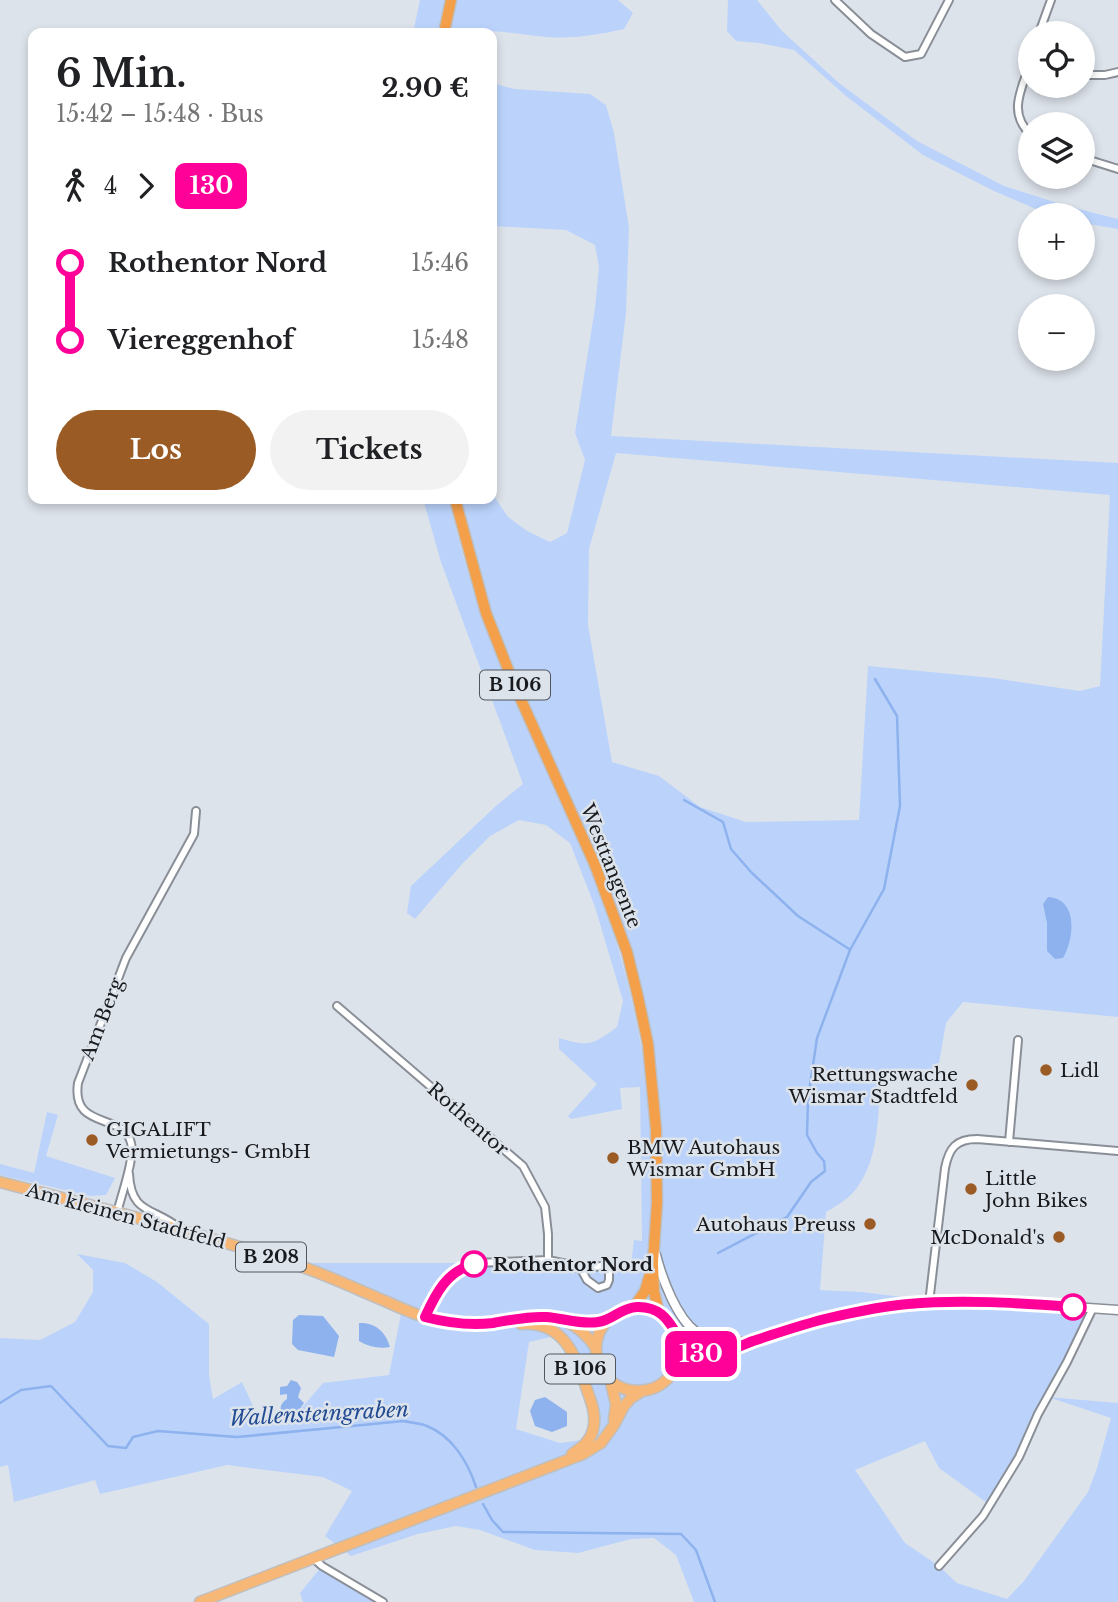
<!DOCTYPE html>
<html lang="de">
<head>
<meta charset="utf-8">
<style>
	body { margin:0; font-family:"Libre Baskerville",serif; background:#f2f2f2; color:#202124; height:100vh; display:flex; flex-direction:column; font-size:26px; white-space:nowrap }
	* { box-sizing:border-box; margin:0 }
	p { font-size:23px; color:#757577 }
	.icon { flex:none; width:38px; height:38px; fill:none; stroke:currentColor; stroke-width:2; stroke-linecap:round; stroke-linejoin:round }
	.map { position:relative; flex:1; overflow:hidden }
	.drawer { position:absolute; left:28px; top:28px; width:469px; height:476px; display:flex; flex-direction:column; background:#fff; border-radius:14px; box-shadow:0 4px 10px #0003 }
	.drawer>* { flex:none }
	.badge { padding:0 14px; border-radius:10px; font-size:24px; line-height:46px }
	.tools { position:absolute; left:1018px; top:21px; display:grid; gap:14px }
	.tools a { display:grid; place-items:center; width:77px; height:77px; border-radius:50%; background:#fff; box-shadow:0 4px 10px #0003; font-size:35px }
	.map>.badge { position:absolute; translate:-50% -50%; box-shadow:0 0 0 4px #fff }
	.legs { display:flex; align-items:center; gap:10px; height:77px; padding:0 28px; font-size:23px }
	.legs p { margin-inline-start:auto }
	.overview { display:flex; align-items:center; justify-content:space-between; height:119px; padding:0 28px }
	h1 { font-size:38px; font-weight:700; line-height:52px }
	.button { display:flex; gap:14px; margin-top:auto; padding:14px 28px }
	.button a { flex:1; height:80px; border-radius:42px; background:#9b5b25; color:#fff; font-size:28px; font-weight:700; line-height:80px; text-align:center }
	.button a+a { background:#f2f2f2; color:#202124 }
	ul { padding:0 28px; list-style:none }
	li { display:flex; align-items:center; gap:24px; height:77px; font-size:26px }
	li i { display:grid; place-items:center; width:10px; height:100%; margin:0 9px; background:currentColor }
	li i::after { content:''; width:18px; height:18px; margin:-9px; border:5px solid; border-radius:50%; background:#fff }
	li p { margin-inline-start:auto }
	li:first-child i { background:linear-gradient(#0000 50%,currentColor 0) }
	li:last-child i { background:linear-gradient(currentColor 50%,#0000 0) }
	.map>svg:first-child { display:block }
	.green { fill:#bbd3fb; fill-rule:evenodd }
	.water { fill:#8db2ee }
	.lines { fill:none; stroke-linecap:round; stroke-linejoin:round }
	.stream { stroke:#8db2ee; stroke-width:2.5 }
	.minor-casing { stroke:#8a8f97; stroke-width:10 }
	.secondary-casing { stroke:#8a8f97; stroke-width:11 }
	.primary-casing { stroke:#bebfc0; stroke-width:13 }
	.trunk-casing { stroke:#bebfc0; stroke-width:13 }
	.minor { stroke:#fff; stroke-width:6 }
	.secondary { stroke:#fff; stroke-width:8 }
	.primary { stroke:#f7b777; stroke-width:10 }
	.trunk { stroke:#f49f4a; stroke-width:10 }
	.line-1-casing { stroke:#fff; stroke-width:16 }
	.line-1 { stroke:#f09; stroke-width:10 }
	.poi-dot { fill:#9b5b25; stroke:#dde3eb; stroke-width:2.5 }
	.stop-1-dot { fill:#fff; stroke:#f09; stroke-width:3.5 }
	.labels { text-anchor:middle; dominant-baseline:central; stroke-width:5; stroke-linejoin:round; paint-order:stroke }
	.shield { fill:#dde3eb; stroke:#53565b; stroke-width:2 }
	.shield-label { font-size:18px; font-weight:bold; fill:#181a1d }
	.street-label { font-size:19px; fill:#181a1d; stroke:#dde3eb }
	.poi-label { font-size:19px; fill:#181a1d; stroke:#dde3eb; text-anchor:start }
	.stop-label { font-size:19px; font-weight:bold; fill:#181a1d; stroke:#dde3eb; text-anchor:start }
	.water-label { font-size:21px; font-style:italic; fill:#214b92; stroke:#dde3eb }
</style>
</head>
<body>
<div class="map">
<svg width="1118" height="1602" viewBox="0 0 1118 1602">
	<rect width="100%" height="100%" fill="#dde3eb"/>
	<!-- green -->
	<path class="green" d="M420 0H446L439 33H413Z
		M451 0H618L633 13 624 29C598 35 572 39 546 37 525 35 505 31 484 31L482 33H444Z
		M728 0H757L782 31 839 83 917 141 1004 186 1067 206 1118 219V229L1083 223V215H1050L994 191 923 155 846 96 794 50 759 43 736 41 727 31Z
		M492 83 514 89 590 94 606 105 614 133 629 228 626 313 611 436 1118 463V1017L963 1002 946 1023 938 1069H881C878 1108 881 1157 856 1189 849 1199 836 1206 826 1212L820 1290 862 1292 926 1300 1091 1311 1048 1397 1118 1403V1602H694L676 1555 654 1538 631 1539 578 1553 535 1550 480 1530 456 1526 418 1534 351 1556 325 1536 352 1491 323 1477 227 1465 100 1494 95 1480 14 1502 8 1465 0 1467V1338L40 1340 75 1322 93 1292V1270L77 1254 125 1263 157 1282 209 1324V1375L213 1399 242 1382 261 1423 287 1425 323 1383 389 1375 402 1309 292 1263H477L548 1260 630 1272 634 1240 642 1241 640 1087 620 1088 622 1109 571 1119 568 1116 597 1084 559 1049V1038C589 1047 593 1045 617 1027L623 1001 595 907 570 843 546 825 519 820 490 836 462 864 415 919 407 913 411 886 497 805 523 784 441 562 423 499H449C463 561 482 623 507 681 534 746 567 810 593 875 620 943 637 1014 648 1086H652L627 952 486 613 455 499H492V493L508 517 527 531 550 542 567 533 585 460 575 433 595 308 599 267 595 245 566 230 492 226ZM616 453 1110 495 1100 686 1080 691 993 678 868 666 859 820 746 822 700 807 659 776 612 762 588 625 589 549ZM559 1335 580 1370 594 1425 589 1439 560 1443 516 1429 529 1342ZM1048 1397 1111 1418 1097 1468 1088 1492 1024 1581 1007 1599 957 1583 939 1566 905 1543 855 1470 925 1441 939 1468 990 1505 1019 1457Z
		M47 1112 58 1115 46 1156 115 1178 106 1195 90 1196 0 1175V1164L34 1173Z
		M322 1566 383 1602H303L300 1593Z"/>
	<!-- water -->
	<path class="water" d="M1048 897C1079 899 1074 939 1063 958L1055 959 1047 951V923L1043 904Z
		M299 1315 323 1316 339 1336 334 1357 298 1350 292 1344 293 1320Z
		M359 1323C375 1322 386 1332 390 1347 379 1349 369 1347 359 1341Z
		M291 1380 297 1382 301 1388 298 1397 304 1403 297 1413 290 1410 281 1416C280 1407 280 1404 287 1399V1394L280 1395V1387L287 1386Z
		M545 1397 567 1412V1426L552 1432 535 1426 530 1411 535 1400Z"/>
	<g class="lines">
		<!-- stream -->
		<path class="stream" d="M684 800 723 822 731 849 751 872 798 916 849 949
			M718 1253 787 1217 811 1182 825 1171 824 1161 817 1153 807 1135 808 1099 817 1038 850 950 884 889 900 806 897 716 875 679
			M0 1403 21 1390 51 1386 108 1446 126 1448 133 1437 158 1431 237 1437 404 1421C411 1423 420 1423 427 1426 452 1436 468 1462 476 1487
			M483 1504 492 1520 503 1532 681 1534 696 1550 715 1602"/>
		<defs>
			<path id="minor" d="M835 0 871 34 905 57 921 54 949 0
				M1039 33 1051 0
				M1031 60C1023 88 1006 111 1031 135
				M1083 75H1105L1118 72
				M1083 158 1118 169
				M337 1006 523 1166 545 1207 548 1234V1260
				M1009 1142 1018 1040
				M129 1174C131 1215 154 1207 179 1228
				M117 1213C121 1196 135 1158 131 1143 124 1112 71 1131 78 1083L126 958 194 834 196 811
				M929 1303 945 1168C949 1148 956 1139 977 1139L1118 1151
				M425 1317C436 1292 447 1270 477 1263L548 1260 567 1264 581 1269 601 1266 606 1268 609 1273V1280L607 1285 598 1288 587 1280 581 1269
				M313 1558 322 1566 383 1602
				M939 1566 983 1516 1019 1457 1038 1414 1067 1362 1093 1308"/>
			<path id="secondary" d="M656 1255C662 1278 676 1317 696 1332 710 1342 727 1342 743 1342
				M678 1338C688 1351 697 1355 714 1354
				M670 1375C745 1343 823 1314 905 1304 931 1301 958 1302 985 1303 1029 1304 1074 1307 1118 1310"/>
			<path id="primary" d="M0 1182C97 1207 195 1232 291 1263 323 1273 354 1288 385 1301 407 1311 430 1321 455 1324 482 1326 507 1318 534 1317 559 1315 582 1325 607 1320
				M596 1349a42 42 0 1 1 84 0a42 42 0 1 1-84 0Z
				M567 1322C580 1328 588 1336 596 1348
				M521 1324C563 1321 575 1354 586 1387 591 1401 597 1415 593 1430 590 1442 582 1447 572 1454
				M610 1379 616 1404 614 1420
				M200 1602 583 1454 601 1443 614 1425 624 1406 631 1398 644 1390"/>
			<path id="trunk" d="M444 33 451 0
				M455 499 486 613 513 682 595 865 627 952 638 997 648 1044 656 1129 657 1203 653 1263 654 1292 659 1313
				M634 1307 645 1291 650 1274"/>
		</defs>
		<!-- minor casing -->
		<use href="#minor" class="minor-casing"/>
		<!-- secondary casing -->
		<use href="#secondary" class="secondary-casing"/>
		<!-- primary casing -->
		<use href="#primary" class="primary-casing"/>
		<!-- trunk casing -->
		<use href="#trunk" class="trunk-casing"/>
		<!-- minor -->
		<use href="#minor" class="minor"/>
		<!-- secondary -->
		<use href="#secondary" class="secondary"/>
		<!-- primary -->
		<use href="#primary" class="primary"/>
		<!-- trunk -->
		<use href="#trunk" class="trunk"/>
	</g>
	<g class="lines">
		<defs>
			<path id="line-1" d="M474 1264C447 1271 436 1293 425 1317 448 1323 469 1326 493 1323 510 1320 528 1316 546 1317 563 1318 581 1325 598 1322 613 1320 620 1308 637 1307 680 1306 670 1354 707 1354 724 1354 738 1347 753 1341 778 1333 803 1324 829 1318 855 1312 882 1306 908 1304 962 1299 1018 1303 1073 1307"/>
		</defs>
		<!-- line-1 casing -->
		<use href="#line-1" class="line-1-casing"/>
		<!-- line-1 -->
		<use href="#line-1" class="line-1"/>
	</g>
	<!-- markers -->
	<g class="poi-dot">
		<circle cx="1046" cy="1070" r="7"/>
		<circle cx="972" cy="1085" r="7"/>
		<circle cx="92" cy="1140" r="7"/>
		<circle cx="613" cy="1158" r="7"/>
		<circle cx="971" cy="1189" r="7"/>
		<circle cx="870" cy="1224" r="7"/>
		<circle cx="1059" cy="1237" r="7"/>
	</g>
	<g class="stop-1-dot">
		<circle cx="474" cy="1264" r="12"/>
		<circle cx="1073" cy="1307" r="12"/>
	</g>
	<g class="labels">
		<!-- shield labels -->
		<g class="shield">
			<rect x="480" y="670.5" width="70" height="29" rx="5"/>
			<rect x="236" y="1242.5" width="70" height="29" rx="5"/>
			<rect x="545" y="1354.5" width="70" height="29" rx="5"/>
		</g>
		<g class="shield-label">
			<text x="515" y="685">B 106</text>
			<text x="271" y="1257">B 208</text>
			<text x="580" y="1369">B 106</text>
		</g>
		<!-- street labels -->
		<g class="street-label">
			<text transform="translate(611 866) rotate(68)">Westtangente</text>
			<text transform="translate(102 1019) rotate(-69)">Am Berg</text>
			<text transform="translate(468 1119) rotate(41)">Rothentor</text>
			<text transform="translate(126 1216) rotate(15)">Am kleinen Stadtfeld</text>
		</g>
		<!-- poi labels -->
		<g class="poi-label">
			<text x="1060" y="1070">Lidl</text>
			<text x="958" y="1074" text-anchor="end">Rettungswache<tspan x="958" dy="22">Wismar Stadtfeld</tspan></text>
			<text x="106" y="1129">GIGALIFT<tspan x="106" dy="22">Vermietungs- GmbH</tspan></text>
			<text x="627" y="1147">BMW Autohaus<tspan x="627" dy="22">Wismar GmbH</tspan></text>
			<text x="985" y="1178">Little<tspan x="985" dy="22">John Bikes</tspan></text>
			<text x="856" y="1224" text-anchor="end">Autohaus Preuss</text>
			<text x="1045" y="1237" text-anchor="end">McDonald's</text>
		</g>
		<!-- stop labels -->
		<g class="stop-label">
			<text x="493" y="1264">Rothentor Nord</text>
		</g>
		<!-- water labels -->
		<g class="water-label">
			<text transform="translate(319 1414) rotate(-3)">Wallensteingraben</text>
		</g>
	</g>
</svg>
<div class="tools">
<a><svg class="icon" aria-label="locate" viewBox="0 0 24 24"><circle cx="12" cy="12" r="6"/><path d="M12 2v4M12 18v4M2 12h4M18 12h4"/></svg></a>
<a><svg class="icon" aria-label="layers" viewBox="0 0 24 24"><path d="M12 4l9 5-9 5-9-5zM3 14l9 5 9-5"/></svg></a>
<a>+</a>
<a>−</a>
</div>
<b class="badge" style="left:701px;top:1354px;background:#f09;color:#fff">130</b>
<section class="drawer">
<div class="overview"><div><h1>6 Min.</h1><p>15:42 – 15:48 · Bus</p></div><b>2.90 €</b></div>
<div class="legs"><svg class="icon" aria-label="walk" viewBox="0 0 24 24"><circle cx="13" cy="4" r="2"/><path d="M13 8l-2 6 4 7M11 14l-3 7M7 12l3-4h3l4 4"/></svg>4<svg class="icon" aria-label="forward" viewBox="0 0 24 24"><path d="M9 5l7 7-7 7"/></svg><b class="badge" style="background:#f09;color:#fff">130</b></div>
<ul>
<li><i style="color:#f09"></i><b>Rothentor Nord</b><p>15:46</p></li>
<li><i style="color:#f09"></i><b>Viereggenhof</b><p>15:48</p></li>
</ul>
<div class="button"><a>Los</a><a>Tickets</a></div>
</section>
</div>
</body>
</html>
